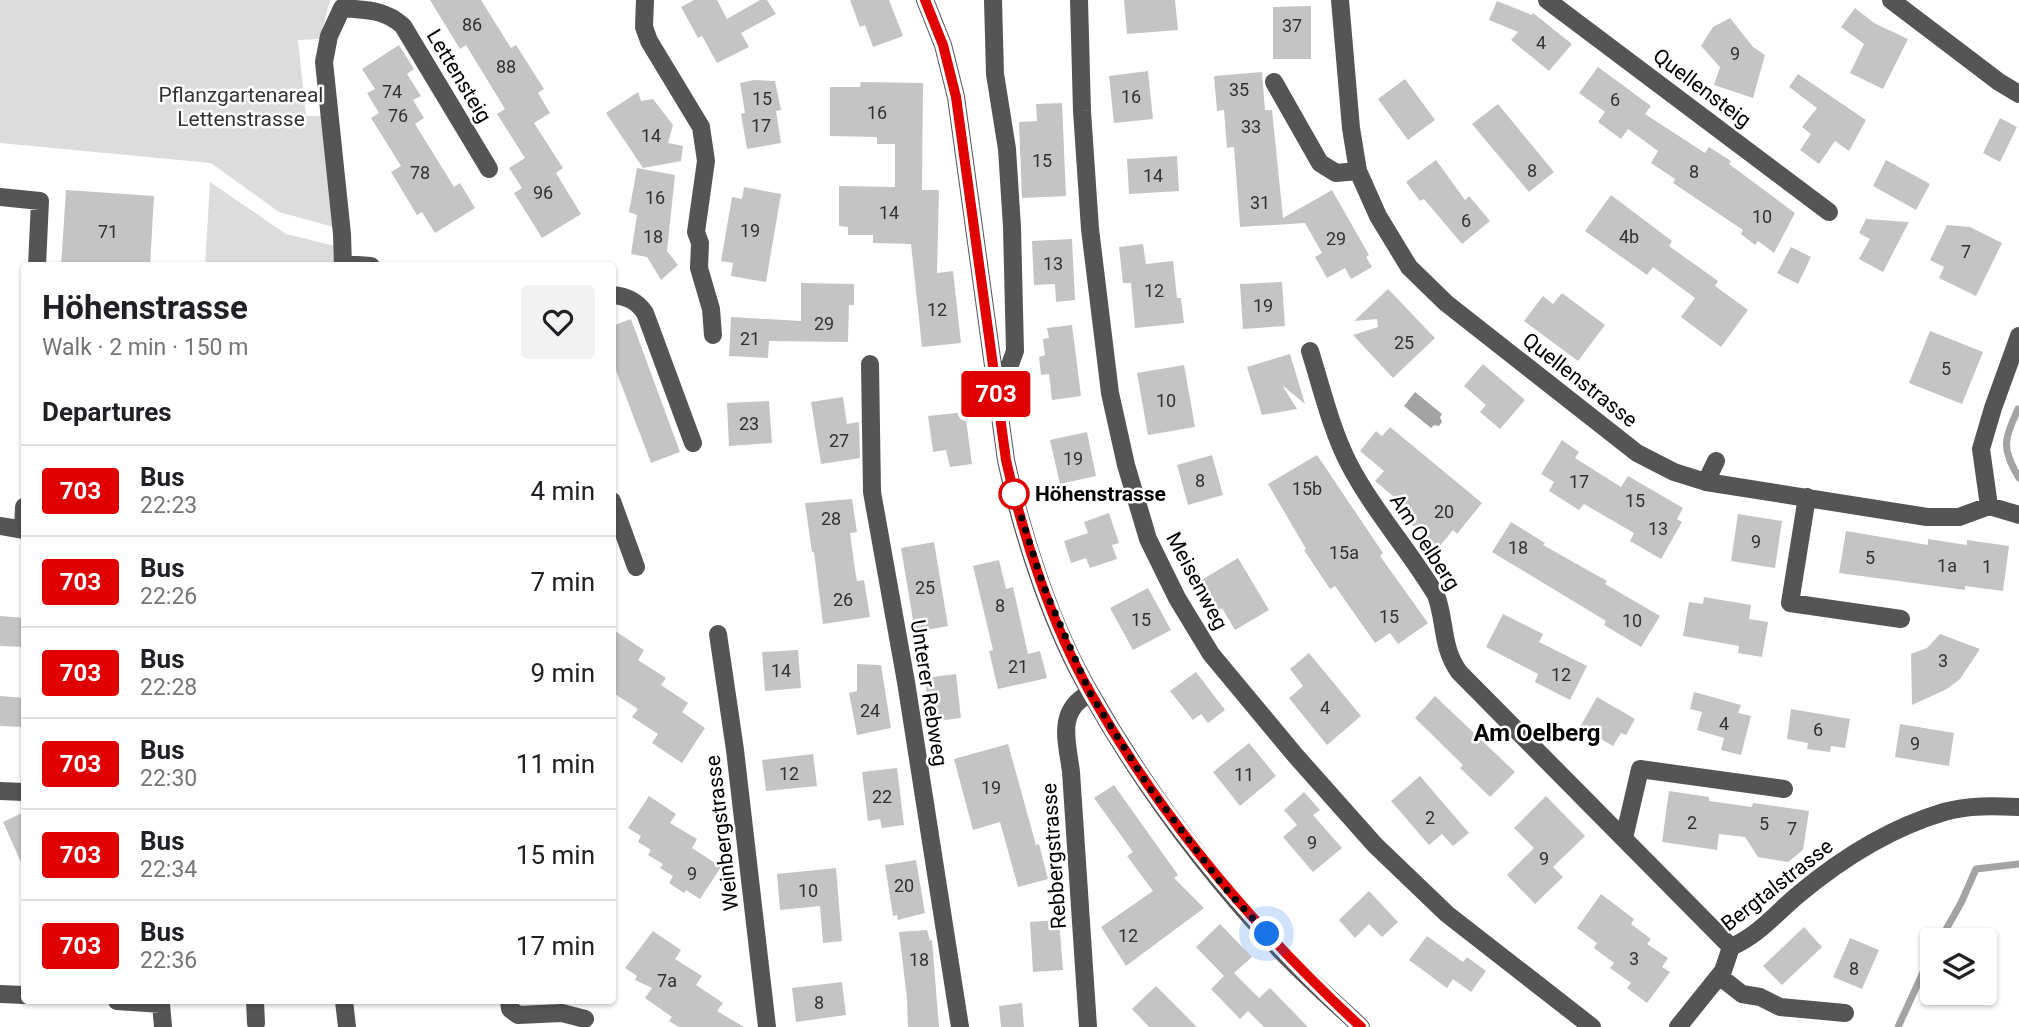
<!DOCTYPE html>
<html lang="en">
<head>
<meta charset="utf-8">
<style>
	body { margin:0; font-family:Roboto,sans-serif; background:#f2f2f2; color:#202124; height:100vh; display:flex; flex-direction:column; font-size:26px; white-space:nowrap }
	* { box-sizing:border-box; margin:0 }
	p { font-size:23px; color:#757577 }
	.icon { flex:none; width:38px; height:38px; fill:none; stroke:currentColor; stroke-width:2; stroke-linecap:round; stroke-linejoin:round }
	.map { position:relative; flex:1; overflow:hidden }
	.side { position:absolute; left:21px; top:262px; width:595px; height:742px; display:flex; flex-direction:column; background:#fff; border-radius:7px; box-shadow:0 2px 5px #0004 }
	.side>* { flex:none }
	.badge { padding:0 14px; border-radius:5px; font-size:24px; line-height:46px }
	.controls { position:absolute; left:1920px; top:928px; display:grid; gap:14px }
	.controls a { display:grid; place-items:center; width:77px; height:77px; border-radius:7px; background:#fff; box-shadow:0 2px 5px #0004; font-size:35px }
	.you { position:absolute; width:35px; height:35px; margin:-18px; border:5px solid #fff; border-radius:50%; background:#1a73e8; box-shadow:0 0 0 10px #1a73e833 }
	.map>.badge { position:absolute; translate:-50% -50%; box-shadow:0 0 0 4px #fff }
	h2 { padding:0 21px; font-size:26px; line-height:63px }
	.round { display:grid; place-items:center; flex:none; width:74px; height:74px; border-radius:7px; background:#f2f2f2 }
	.head { display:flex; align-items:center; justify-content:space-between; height:119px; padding:0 21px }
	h1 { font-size:33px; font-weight:700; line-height:52px }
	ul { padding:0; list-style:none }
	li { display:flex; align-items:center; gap:21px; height:91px; padding:0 21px; border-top:2px solid #e0e0e0 }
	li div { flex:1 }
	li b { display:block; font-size:26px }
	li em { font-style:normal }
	li .badge { min-width:77px; font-weight:700; text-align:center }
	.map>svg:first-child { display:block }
	.green { fill:#dcdcdc }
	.water { fill:#a3a3a3 }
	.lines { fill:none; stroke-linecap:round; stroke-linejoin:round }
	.stream { stroke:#a3a3a3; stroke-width:7 }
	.building { fill:#c4c4c4 }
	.minor { stroke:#555; stroke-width:18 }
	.line-casing { stroke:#fff; stroke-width:16 }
	.line { stroke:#e00000; stroke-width:10 }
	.walk { stroke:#000; stroke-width:7; stroke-dasharray:0 12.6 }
	.stop-dot { fill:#fff; stroke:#e00000; stroke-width:3.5 }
	.labels { text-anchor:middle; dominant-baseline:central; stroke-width:5; stroke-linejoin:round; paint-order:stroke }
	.number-label { font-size:18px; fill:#313131 }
	.street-label { font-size:21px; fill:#000; stroke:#fff }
	.park-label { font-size:21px; fill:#333; stroke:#fff }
	.stop-label { font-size:21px; font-weight:bold; fill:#000; stroke:#fff; text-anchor:start }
	.quarter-label { font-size:24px; font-weight:bold; fill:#000; stroke:#fff }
</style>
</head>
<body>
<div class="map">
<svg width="2019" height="1027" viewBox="0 0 2019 1027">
	<rect width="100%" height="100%" fill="#fff"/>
	<!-- green -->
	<path class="green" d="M0 0H330L320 39 298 40 306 116H325L337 228 279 212 211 163 0 143Z
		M210 182 286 234 335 246V266H205Z"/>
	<!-- water -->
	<path class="water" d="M1415 392 1442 414 1440 417 1442 422 1439 426 1434 425 1431 428 1404 406Z"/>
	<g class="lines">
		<!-- stream -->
		<path class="stream" d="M2018 409C2004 441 2001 447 2019 478
			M1940 940 1961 903 1976 869 2019 864
			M1898 1027 1932 953"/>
	</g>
	<!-- building -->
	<path class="building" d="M430 0H481L511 48 516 45 544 89 538 93 550 113 534 123 563 168 556 173 581 214 542 238 514 193 522 188 509 168 525 158 497 114 505 109 466 45 460 49Z
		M694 0H717L727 19 760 0H767L776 14 741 33 749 47 717 63 702 36 698 38 681 7Z
		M850 0H889L903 36 873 47 865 25 860 27Z
		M1124 0H1175L1178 30 1127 34Z
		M1497 1 1532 15 1533 13 1572 44 1549 71 1511 40 1518 32 1489 20Z
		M1311 6V59H1273V7Z
		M1855 8 1874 23 1908 39 1883 89 1850 73 1864 44 1841 27Z
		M1730 18 1753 47 1765 55 1753 98 1714 85 1720 67 1701 46 1713 27Z
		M399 45 414 69 407 74 421 96 413 100 424 118 415 124 454 187 460 183 475 208 435 233 422 212 417 215 391 172 401 166 371 118 379 113 367 93 375 89 362 69Z
		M1598 67 1651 106 1645 114 1705 153 1709 147 1731 161 1729 164 1795 213 1774 253 1758 241 1755 245 1741 234 1743 230 1673 183 1675 179 1651 163 1658 151 1628 129 1621 139 1598 122 1605 112 1579 93Z
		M1148 71 1153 119 1114 123 1109 76Z
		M1262 72 1265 110H1272L1283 218 1332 190 1369 255 1366 257 1372 267 1351 279 1345 268 1327 278 1315 257 1322 253 1305 223 1240 227 1234 147 1227 148 1224 110 1217 111 1214 76Z
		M1798 74 1866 120 1849 151 1835 141 1819 164 1800 150 1811 134 1802 127 1817 108 1789 87Z
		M1405 79 1435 120 1408 140 1378 99Z
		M754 80 775 81 781 110 776 111 781 143 747 149 741 114 745 113 740 83Z
		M861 82 923 83 922 190H939L937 273 953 271 961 343 922 347 911 244 873 243V235H848V227L839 226V186L895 187V144H877V137L830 136V87H860Z
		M638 92 641 101 653 99 673 125 668 143 683 146 681 161 643 168 606 113Z
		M1062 103 1066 196 1022 198 1019 122 1037 121 1036 104Z
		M1498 104 1554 172 1529 192 1472 124Z
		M2000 118 2017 127 2000 162 1983 153Z
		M1177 156 1179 191 1129 194 1127 159Z
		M1436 160 1465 200 1469 196 1490 221 1462 244 1424 199 1420 201 1406 182Z
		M1886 160 1930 184 1916 210 1873 186Z
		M637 168 675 175 667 251 678 265 661 280 647 257 631 254 637 215 629 212Z
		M744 187 781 194 766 282 731 276 733 263 721 261 732 197 742 199Z
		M66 190 154 196 150 266H61Z
		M1611 195 1672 241 1669 246 1718 281 1715 286 1748 310 1721 347 1681 317 1695 298 1653 267 1647 275 1585 231Z
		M1866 219 1909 222 1883 272 1859 259 1870 239 1859 233Z
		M1947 225 1970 227 2002 243 1976 296 1939 278 1944 267 1930 260Z
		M1072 239 1075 300 1056 302 1055 284 1034 285 1032 241Z
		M1143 244 1146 264 1173 261 1177 298H1181L1184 323 1135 328 1131 283H1123L1119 247Z
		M1791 247 1811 257 1798 284 1777 273Z
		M1282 282 1285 326 1243 329 1240 284Z
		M801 283 854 284V305H849L848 342 769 341 768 358 729 356 731 317 801 321Z
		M1388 289 1435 338 1393 378 1353 335 1378 327 1377 319 1354 321Z
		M1562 293 1605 325 1578 361 1524 321 1543 296 1553 304Z
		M631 319 680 452 651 463 612 360V326Z
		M1072 325 1081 396 1052 400 1049 374 1041 375 1039 357 1045 355 1043 339 1049 338 1047 328Z
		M1930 331 1983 352 1962 404 1909 383Z
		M1290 354 1305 404 1282 385 1297 409 1262 415 1247 367Z
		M1483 364 1525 400 1500 429 1480 412 1486 405 1464 386Z
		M1184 365 1195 427 1148 435 1137 373Z
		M843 397 847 424 859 422 860 458 821 464 811 402Z
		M769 401 772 443 729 446 727 403Z
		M965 412 972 464 950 467 946 450 933 452 928 416Z
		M1390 427 1482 503 1457 534 1453 530 1439 547 1406 520 1412 512 1375 481 1384 471 1360 451 1376 431 1382 436Z
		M1087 432 1096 476 1060 484 1050 440Z
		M1562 440 1579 452 1575 458 1621 487 1628 476 1683 508 1677 519 1682 522 1661 559 1630 541 1634 533 1584 504 1579 510 1549 491 1554 482 1541 474Z
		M1212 455 1223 495 1188 505 1177 465Z
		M1317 455 1383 553 1380 556 1428 623 1398 644 1390 633 1375 643 1335 586 1330 589 1304 550 1306 549 1268 484Z
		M852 499 857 532 850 533 855 570 857 581 864 580 870 617 823 624 814 552H812L805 503Z
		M1109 513 1119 543 1112 545 1117 559 1090 568 1086 558 1071 563 1064 541 1088 533 1084 522Z
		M1738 514 1782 521 1775 568 1731 561Z
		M1511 522 1545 543 1543 545 1607 581 1605 584 1660 616 1641 647 1604 625 1606 621 1492 552Z
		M1846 531 1928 545V539L1967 545V540L2009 546 2003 591 1965 586V590L1839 573Z
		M934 542 948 626 915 632 901 548Z
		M1238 558 1269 610 1235 630 1222 608 1218 611 1200 581Z
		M999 560 1006 589 1013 587 1028 654 1040 651 1047 678 998 689 989 651 993 650 973 566Z
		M1148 588 1171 630 1133 650 1110 608Z
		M1704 597 1751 605 1749 619 1768 622 1762 657 1738 653 1739 646 1683 636 1689 602 1703 604Z
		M1503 614 1543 634 1539 642 1587 666 1570 700 1535 682 1538 674 1486 647Z
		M0 616 24 618V647L0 646Z
		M612 629 644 650 638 660 666 678 661 685 688 703 682 712 705 728 682 763 652 743 658 734 632 717 638 709 612 692Z
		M1940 634 1980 649 1960 679 1947 689 1912 705 1911 654 1927 648Z
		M798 650 801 688 765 691 762 652Z
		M1309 653 1361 716 1327 745 1289 698 1303 686 1290 669Z
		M857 664 881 665 891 728 857 735 849 693 857 691Z
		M1196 672 1225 710 1208 723 1201 714 1193 720 1170 691Z
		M956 674 961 718 930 722 925 678Z
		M1694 692 1741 705 1738 713 1751 716 1741 755 1721 750 1724 738 1697 730 1702 712 1690 709Z
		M0 696 24 698 23 727 0 726Z
		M1435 696 1515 772 1490 797 1460 768 1463 765 1415 718Z
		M1597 697 1635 719 1626 735 1621 733 1613 746 1580 727Z
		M1791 709 1850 719 1845 748 1831 746 1830 752 1807 749 1808 743 1787 739Z
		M1900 724 1954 733 1949 766 1895 757Z
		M1249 743 1276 776 1240 806 1213 772Z
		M1008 744 1036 845 1039 844 1048 879 1018 887 1000 822 973 830 954 759Z
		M813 754 817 786 766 791 762 760Z
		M897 768 904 825 882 828 880 819 868 821 862 772Z
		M1420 776 1469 833 1453 846 1442 834 1429 845 1391 801Z
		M1114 785 1178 875 1174 878 1204 908 1126 966 1101 927 1153 891 1127 856 1133 852 1094 798Z
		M1669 791 1709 797V801L1752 807 1753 803 1809 811 1803 850 1788 862 1758 857 1745 837 1719 834 1717 850 1662 842Z
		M1304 792 1320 810 1313 815 1342 848 1313 872 1283 837 1297 825 1284 810Z
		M649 796 676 814 670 823 697 839 692 848 721 867 700 899 686 890 684 893 669 883 673 876 660 868 663 864 648 855 651 850 638 842 641 836 628 828Z
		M1546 796 1585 836 1553 867 1563 877 1535 904 1507 875 1534 848 1514 828Z
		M24 812V869L3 822Z
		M916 860 925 913 898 920 897 915 893 916 885 865Z
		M836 868 842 941 823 943 820 906 780 910 777 874Z
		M1369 891 1398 922 1382 937 1369 924 1355 938 1339 920Z
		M1601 894 1634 919 1631 924 1651 939 1647 944 1668 958 1662 967 1670 972 1647 1003 1627 988 1631 983 1610 968 1614 963 1594 948 1597 943 1577 928Z
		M1059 920 1063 970 1033 972 1030 922Z
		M1220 924 1252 957 1234 973 1259 998 1270 988 1308 1027H1264L1248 1011 1240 1019 1211 989 1224 976 1196 947Z
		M1804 927 1822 947 1782 985 1763 966Z
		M927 930 930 941 932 940 939 1027H908L907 999 899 932Z
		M653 931 681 950 675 959 702 976 696 985 723 1003 717 1011 744 1027H679L669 1021 672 1017 645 998 652 988 635 980 637 976 625 968Z
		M1427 936 1463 962 1467 957 1486 971 1471 992 1453 979 1447 988 1409 960Z
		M1850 938 1879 950 1862 989 1833 977Z
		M842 982 846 1015 796 1022 792 988Z
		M1156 986 1197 1027H1149L1132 1009Z
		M1022 1003 1024 1027H1001L999 1006Z"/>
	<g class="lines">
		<!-- minor -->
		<path class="minor" d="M645 0 644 27 649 41 701 127 706 161 696 232 700 243 699 268 711 309 713 335
			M925 0 943 45 956 97 1006 460C1022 535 1052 628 1091 694 1143 786 1208 873 1280 950 1306 977 1334 1002 1361 1027
			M993 0 995 74 1007 149 1012 227 1015 351 1008 370 994 382
			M1079 0 1082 111 1090 229 1110 393 1126 465 1148 539 1177 598 1211 654 1295 755 1375 845 1447 914 1592 1027
			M1340 0 1351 128 1358 171 1378 216 1409 267 1446 303 1637 453 1674 472 1706 482 1927 517H1959L1989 506 2019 515
			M1547 0 1829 212
			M1891 0 1999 82 2019 94
			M1274 82 1320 163 1336 173 1358 171
			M0 197 40 201 37 266
			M343 264 371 266
			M343 266 342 234 324 62 329 36 342 8C365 10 385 9 403 26L489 169
			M612 295C627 296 637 301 645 313L693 443
			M1310 351C1322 389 1331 429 1349 464 1373 510 1409 550 1436 595 1446 622 1441 647 1459 672L1731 947
			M870 364 872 492 906 682 960 1027
			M1706 482 1716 461
			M1807 497 1790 603 1901 619
			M612 501 636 567
			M1989 506 1981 449 1993 408 2019 336
			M0 526 24 530
			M23 530 24 507
			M718 634 735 750 767 1027
			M0 791 24 792
			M1624 838 1640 769 1784 789
			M1719 976 1742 994 1760 997 1780 1007 1845 1013
			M0 994 24 995
			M117 1001 161 1004 163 1027
			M255 1001 256 1023
			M344 1001 347 1027
			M509 1001 510 1009 518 1015 562 1013 585 1019
			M1088 1027 1071 772C1067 740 1056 711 1090 693
			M1678 1027 1723 971 1731 947C1759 935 1776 913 1799 894 1841 859 1890 828 1944 812 1968 805 1995 806 2019 807"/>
	</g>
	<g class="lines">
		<defs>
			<path id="line" d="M925 0 943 45 956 97 1006 460C1023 537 1052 626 1091 694 1162 820 1255 929 1361 1027"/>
		</defs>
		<!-- line casing -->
		<use href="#line" class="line-casing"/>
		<!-- line -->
		<use href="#line" class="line"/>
		<!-- walk -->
		<path class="walk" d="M1014 494 1043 585 1090 693 1149 787 1224 887 1267 934"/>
	</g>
	<!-- markers -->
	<circle class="stop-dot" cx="1014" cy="494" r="14"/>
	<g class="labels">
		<!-- number labels -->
		<g class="number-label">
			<text x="472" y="24">86</text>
			<text x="1292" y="25">37</text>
			<text x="1541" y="42">4</text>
			<text x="1735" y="53">9</text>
			<text x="506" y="66">88</text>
			<text x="1239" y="89">35</text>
			<text x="392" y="91">74</text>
			<text x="1131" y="96">16</text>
			<text x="762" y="98">15</text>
			<text x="1615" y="99">6</text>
			<text x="877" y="112">16</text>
			<text x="398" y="115">76</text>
			<text x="761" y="125">17</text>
			<text x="1251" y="126">33</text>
			<text x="651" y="135">14</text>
			<text x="1042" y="160">15</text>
			<text x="1532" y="170">8</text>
			<text x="1694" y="171">8</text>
			<text x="420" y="172">78</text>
			<text x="1153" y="175">14</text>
			<text x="543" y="192">96</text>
			<text x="655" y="197">16</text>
			<text x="1260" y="202">31</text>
			<text x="889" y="212">14</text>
			<text x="1762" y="216">10</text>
			<text x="1466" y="220">6</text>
			<text x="750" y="230">19</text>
			<text x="108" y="231">71</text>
			<text x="653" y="236">18</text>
			<text x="1629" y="236">4b</text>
			<text x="1336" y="238">29</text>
			<text x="1966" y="251">7</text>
			<text x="1053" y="263">13</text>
			<text x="1154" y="290">12</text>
			<text x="1263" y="305">19</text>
			<text x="937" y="309">12</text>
			<text x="824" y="323">29</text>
			<text x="750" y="338">21</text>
			<text x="1404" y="342">25</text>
			<text x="1946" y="368">5</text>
			<text x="1166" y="400">10</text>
			<text x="749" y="423">23</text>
			<text x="839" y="440">27</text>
			<text x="1073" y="458">19</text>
			<text x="1200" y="480">8</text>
			<text x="1579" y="481">17</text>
			<text x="1307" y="488">15b</text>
			<text x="1635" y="500">15</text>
			<text x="1444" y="511">20</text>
			<text x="831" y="518">28</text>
			<text x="1658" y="528">13</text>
			<text x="1756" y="541">9</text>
			<text x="1518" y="547">18</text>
			<text x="1344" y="552">15a</text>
			<text x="1870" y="557">5</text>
			<text x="1947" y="565">1a</text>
			<text x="1987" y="566">1</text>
			<text x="925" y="587">25</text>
			<text x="843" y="599">26</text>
			<text x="1000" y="605">8</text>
			<text x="1389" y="616">15</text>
			<text x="1141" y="619">15</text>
			<text x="1632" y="620">10</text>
			<text x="1943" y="660">3</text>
			<text x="1018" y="666">21</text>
			<text x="781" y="670">14</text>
			<text x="1561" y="674">12</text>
			<text x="1325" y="707">4</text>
			<text x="870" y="710">24</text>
			<text x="1724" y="723">4</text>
			<text x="1818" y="729">6</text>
			<text x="1915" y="743">9</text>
			<text x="789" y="773">12</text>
			<text x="1244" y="774">11</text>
			<text x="991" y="787">19</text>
			<text x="882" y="796">22</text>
			<text x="1430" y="817">2</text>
			<text x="1692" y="822">2</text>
			<text x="1764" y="823">5</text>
			<text x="1792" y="828">7</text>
			<text x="1312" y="842">9</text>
			<text x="1544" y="858">9</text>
			<text x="692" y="873">9</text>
			<text x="904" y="885">20</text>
			<text x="808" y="890">10</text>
			<text x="1128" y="935">12</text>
			<text x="1634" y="958">3</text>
			<text x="919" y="959">18</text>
			<text x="1854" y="968">8</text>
			<text x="667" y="980">7a</text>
			<text x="819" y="1002">8</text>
		</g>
		<!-- street labels -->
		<g class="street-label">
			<text transform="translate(459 76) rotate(59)">Lettensteig</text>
			<text transform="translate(1702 88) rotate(37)">Quellensteig</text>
			<text transform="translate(1580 380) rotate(38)">Quellenstrasse</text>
			<text transform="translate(1425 542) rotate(57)">Am Oelberg</text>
			<text transform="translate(1197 581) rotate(62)">Meisenweg</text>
			<text transform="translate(929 693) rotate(81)">Unterer Rebweg</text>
			<text transform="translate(722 833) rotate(-97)">Weinbergstrasse</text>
			<text transform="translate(1054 856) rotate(-94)">Rebbergstrasse</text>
			<text transform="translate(1777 885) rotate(-38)">Bergtalstrasse</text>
		</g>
		<!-- park labels -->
		<g class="park-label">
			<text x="241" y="95">Pflanzgartenareal<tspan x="241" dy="24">Lettenstrasse</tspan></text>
		</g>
		<!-- stop labels -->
		<g class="stop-label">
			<text x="1035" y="494">Höhenstrasse</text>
		</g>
		<!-- quarter labels -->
		<g class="quarter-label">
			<text x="1537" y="733">Am Oelberg</text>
		</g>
	</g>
</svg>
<div class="controls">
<a><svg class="icon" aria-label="layers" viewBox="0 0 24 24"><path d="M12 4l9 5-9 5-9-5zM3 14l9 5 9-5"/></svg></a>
</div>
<div class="you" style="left:1267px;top:934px"></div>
<b class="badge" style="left:996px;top:394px;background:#e00000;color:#fff">703</b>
<section class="side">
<div class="head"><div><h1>Höhenstrasse</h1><p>Walk · 2 min · 150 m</p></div><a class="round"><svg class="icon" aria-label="heart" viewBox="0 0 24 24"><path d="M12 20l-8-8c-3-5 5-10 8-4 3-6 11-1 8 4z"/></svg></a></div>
<h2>Departures</h2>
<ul>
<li><span class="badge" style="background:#e00000;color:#fff">703</span><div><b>Bus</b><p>22:23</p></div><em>4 min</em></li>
<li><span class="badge" style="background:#e00000;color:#fff">703</span><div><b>Bus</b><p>22:26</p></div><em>7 min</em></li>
<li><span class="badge" style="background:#e00000;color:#fff">703</span><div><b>Bus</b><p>22:28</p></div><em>9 min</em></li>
<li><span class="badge" style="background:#e00000;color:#fff">703</span><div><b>Bus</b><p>22:30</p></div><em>11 min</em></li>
<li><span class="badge" style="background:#e00000;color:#fff">703</span><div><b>Bus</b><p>22:34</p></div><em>15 min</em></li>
<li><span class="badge" style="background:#e00000;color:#fff">703</span><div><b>Bus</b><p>22:36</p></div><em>17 min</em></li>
</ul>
</section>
</div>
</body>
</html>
